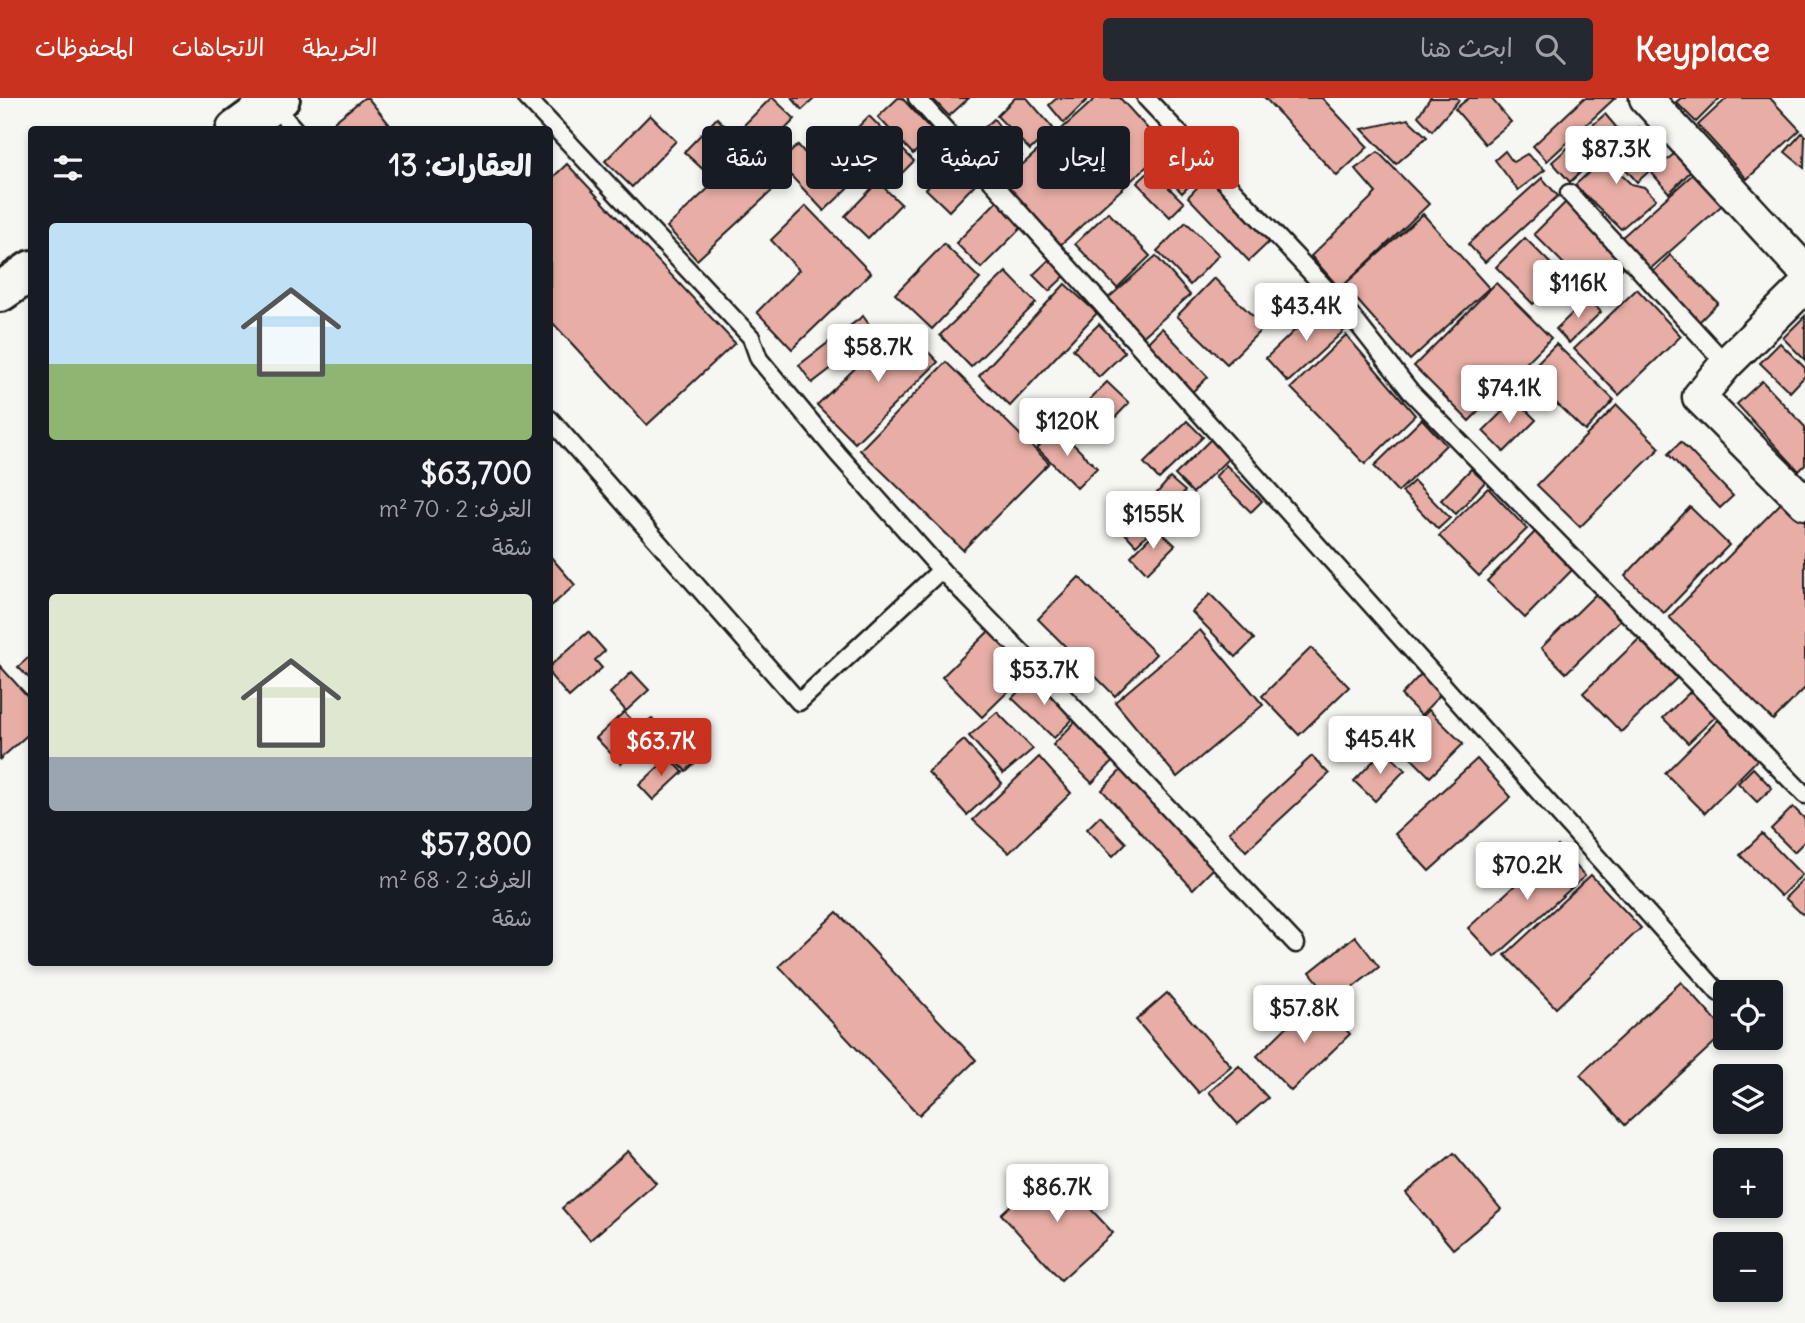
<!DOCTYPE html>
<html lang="ar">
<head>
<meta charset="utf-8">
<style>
  :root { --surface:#171b24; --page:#242831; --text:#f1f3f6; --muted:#9ea1a6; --accent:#c8321e }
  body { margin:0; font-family:Delius,"Playpen Sans Arabic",sans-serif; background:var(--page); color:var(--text); direction:rtl; height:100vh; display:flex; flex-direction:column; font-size:26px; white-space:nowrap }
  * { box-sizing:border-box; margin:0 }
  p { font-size:23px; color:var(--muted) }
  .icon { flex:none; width:38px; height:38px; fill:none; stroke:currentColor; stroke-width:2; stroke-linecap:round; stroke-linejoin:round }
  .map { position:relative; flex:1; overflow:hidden; direction:ltr }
  .drawer { position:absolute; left:28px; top:28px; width:525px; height:840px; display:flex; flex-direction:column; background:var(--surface); border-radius:7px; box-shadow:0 4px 10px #0003; direction:rtl }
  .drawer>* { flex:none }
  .banner { position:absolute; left:574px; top:28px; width:665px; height:63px; direction:rtl; display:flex; gap:14px }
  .controls { position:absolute; left:1713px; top:882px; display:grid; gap:14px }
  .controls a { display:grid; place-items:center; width:70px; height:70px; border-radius:7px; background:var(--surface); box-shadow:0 4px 10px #0003; font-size:35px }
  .price { position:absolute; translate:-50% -60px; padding:0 16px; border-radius:7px; background:#fff; color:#222; font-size:23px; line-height:46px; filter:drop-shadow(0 2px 4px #0008) }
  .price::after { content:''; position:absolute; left:50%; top:42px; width:21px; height:16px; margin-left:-10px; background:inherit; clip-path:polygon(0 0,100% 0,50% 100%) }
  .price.current { background:var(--accent); color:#fff }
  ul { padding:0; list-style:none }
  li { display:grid; align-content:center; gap:14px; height:371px; padding:0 21px }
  li span { display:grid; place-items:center; height:217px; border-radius:7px; color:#555 }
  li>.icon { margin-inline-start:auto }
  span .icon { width:126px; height:126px; fill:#fffc; stroke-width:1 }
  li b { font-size:30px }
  h2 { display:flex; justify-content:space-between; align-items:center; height:84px; padding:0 21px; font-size:30px }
  .tag { padding:0 24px; border-radius:7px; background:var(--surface); box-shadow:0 4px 10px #0003; font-size:24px; line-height:63px }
  .tag.current { background:var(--accent); color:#fff }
  header { display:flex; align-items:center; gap:42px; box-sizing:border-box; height:98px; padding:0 35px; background:var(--accent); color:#fff }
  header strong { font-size:33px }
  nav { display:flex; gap:38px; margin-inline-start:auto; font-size:24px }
  .search { width:490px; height:63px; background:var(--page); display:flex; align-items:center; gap:18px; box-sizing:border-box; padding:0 24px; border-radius:7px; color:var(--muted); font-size:26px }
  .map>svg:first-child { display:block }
  .building { fill:#e8aea5; stroke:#1c1c1c; stroke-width:2 }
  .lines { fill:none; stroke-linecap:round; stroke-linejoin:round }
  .service-casing { stroke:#1c1c1c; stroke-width:21 }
  .minor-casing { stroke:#1c1c1c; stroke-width:37 }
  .secondary-casing { stroke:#1c1c1c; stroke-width:44 }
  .service { stroke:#f6f6f2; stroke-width:16 }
  .minor { stroke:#f6f6f2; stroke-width:32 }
  .secondary { stroke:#f6f6f2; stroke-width:38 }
</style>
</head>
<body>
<header>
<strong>Keyplace</strong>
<div class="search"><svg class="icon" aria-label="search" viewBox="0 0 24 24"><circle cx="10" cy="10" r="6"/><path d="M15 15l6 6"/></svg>ابحث هنا</div>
<nav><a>الخريطة</a><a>الاتجاهات</a><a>المحفوظات</a></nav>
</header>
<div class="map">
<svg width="1805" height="1225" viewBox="0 0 1805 1225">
  <rect width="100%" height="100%" fill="#f6f6f2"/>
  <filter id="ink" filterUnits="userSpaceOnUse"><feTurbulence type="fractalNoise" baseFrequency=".0143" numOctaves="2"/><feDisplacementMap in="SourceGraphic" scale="14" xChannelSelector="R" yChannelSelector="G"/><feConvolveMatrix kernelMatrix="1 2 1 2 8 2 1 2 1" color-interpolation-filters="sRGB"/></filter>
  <g filter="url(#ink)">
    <g class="building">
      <polygon points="364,0 368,0 394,32 340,32 334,24"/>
      <polygon points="771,0 773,0 795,21 762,55 739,32"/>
      <polygon points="792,0 815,0 802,12"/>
      <polygon points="898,0 902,0 935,36 913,56 878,19"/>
      <polygon points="932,0 969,0 949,18"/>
      <polygon points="1015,0 1027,0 1053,30 1030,52 997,18"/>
      <polygon points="1057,0 1089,0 1064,25 1049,7"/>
      <polygon points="1096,0 1120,0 1166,51 1058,149 1001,86"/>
      <polygon points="1265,0 1322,0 1368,49 1337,78"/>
      <polygon points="1430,0 1457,0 1459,2 1432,33 1418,18"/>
      <polygon points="1469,0 1491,0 1511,24 1485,46 1455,11"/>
      <polygon points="1584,0 1615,0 1547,63 1533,48"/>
      <polygon points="1681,0 1720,0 1696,24 1676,4"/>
      <polygon points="1727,0 1770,0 1800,32 1747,81 1698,27"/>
      <polygon points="1605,16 1622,36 1570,84 1552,64"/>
      <polygon points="650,17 676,43 632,89 605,63"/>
      <polygon points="869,18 914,63 892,85 847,40"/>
      <polygon points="717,20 740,43 708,76 684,54"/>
      <polygon points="994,21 1022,58 1004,71 976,37"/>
      <polygon points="1408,21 1427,39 1396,66 1362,31"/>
      <polygon points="1639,29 1648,36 1611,67 1631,86 1644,89 1656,101 1621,131 1575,87"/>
      <polygon points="1802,35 1805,38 1804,70 1785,54"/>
      <polygon points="835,44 864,75 824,113 779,65 798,47 813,64"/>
      <polygon points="1180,49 1203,74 1182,95 1159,70"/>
      <polygon points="1505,53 1513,64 1527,56 1545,72 1518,92 1495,62"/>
      <polygon points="1378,54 1429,106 1340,191 1311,158 1376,95 1355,71"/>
      <polygon points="1642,54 1655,68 1637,84 1624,69"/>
      <polygon points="1676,54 1694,70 1669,95 1652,75"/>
      <polygon points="959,57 982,79 949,113 926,91"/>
      <polygon points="743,58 774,91 697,162 667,129"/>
      <polygon points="567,66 735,245 647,327 550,222 550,82"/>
      <polygon points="1701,69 1729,101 1649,172 1621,140"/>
      <polygon points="1151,72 1184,105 1170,119 1137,85"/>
      <polygon points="1208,78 1270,143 1249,163 1188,99"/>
      <polygon points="1542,80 1558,98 1485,164 1468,146"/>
      <polygon points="878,84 901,106 868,140 845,118"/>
      <polygon points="999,101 1024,127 981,170 956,145"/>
      <polygon points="1566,104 1625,167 1608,187 1578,197 1563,165 1534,136"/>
      <polygon points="806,108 871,175 792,251 757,214 799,172 771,142"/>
      <polygon points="1108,114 1150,158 1117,190 1075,146"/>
      <polygon points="1423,116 1489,190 1410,262 1344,187"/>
      <polygon points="1186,124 1219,157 1190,187 1157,153"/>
      <polygon points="1525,140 1562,177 1533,206 1496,169"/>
      <polygon points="944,146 980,181 932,231 895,196"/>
      <polygon points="1670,157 1718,205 1699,224 1651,176"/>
      <polygon points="1156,158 1190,197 1140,241 1106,202"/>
      <polygon points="1052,159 1067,176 1049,193 1033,177"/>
      <polygon points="1006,174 1036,205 971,269 940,237"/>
      <polygon points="1214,180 1264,229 1227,266 1177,218"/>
      <polygon points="1496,185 1551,240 1469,323 1414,268"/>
      <polygon points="1065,186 1097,215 1010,308 979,278"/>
      <polygon points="1637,191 1681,238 1619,297 1574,251"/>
      <polygon points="1588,200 1601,214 1569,245 1556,231"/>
      <polygon points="1323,205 1346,231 1288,284 1266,260"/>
      <polygon points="863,218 876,236 812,285 799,267"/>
      <polygon points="1805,218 1805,262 1783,240"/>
      <polygon points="901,226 938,264 855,345 817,307"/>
      <polygon points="1099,226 1125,254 1099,279 1073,251"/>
      <polygon points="1162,230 1208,279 1189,297 1143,249"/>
      <polygon points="1346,237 1415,317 1365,366 1291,290"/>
      <polygon points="1780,245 1805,270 1805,278 1790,294 1760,265"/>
      <polygon points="1556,246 1614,302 1585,333 1526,276"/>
      <polygon points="946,264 1049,365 963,452 860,352"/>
      <polygon points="1762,283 1805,329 1805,367 1799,373 1737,306"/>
      <polygon points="1107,284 1129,305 1107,328 1084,307"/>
      <polygon points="1515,301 1536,322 1504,354 1483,333"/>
      <polygon points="1617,307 1660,350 1580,429 1537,387"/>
      <polygon points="1422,321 1446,347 1398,394 1374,368"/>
      <polygon points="1187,323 1203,339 1159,381 1144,365"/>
      <polygon points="1057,330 1097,370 1077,390 1037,350"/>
      <polygon points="1212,340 1230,359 1193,395 1175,377"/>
      <polygon points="1681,344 1733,398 1720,410 1668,356"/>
      <polygon points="1226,367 1262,403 1251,414 1215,379"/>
      <polygon points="1471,371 1485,384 1456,416 1441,402"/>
      <polygon points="1170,380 1185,393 1172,408 1157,395"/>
      <polygon points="1414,383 1450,420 1438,431 1402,394"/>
      <polygon points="1488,390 1527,431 1479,478 1439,438"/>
      <polygon points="1786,400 1805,419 1805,590 1773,622 1669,519"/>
      <polygon points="1147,402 1164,421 1136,447 1118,428"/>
      <polygon points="1690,409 1729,447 1664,515 1625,478"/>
      <polygon points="1158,431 1175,447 1147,475 1131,458"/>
      <polygon points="1535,434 1573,471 1525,520 1487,483"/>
      <polygon points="550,458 575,487 550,509"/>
      <polygon points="1079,479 1156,556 1115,598 1038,521"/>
      <polygon points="1210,496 1254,541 1236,559 1192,514"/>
      <polygon points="1596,496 1620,522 1566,575 1541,550"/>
      <polygon points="1200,532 1263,607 1177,679 1115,604"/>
      <polygon points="989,533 1029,573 982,619 942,579"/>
      <polygon points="588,534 605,553 595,562 602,570 569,599 550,577 550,568"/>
      <polygon points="1639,541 1677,580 1621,634 1583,595"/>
      <polygon points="1311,550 1349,589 1299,637 1262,598"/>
      <polygon points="32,556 32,583 18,569"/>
      <polygon points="0,568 32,603 32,633 0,661"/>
      <polygon points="632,574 649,592 626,613 610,595"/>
      <polygon points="1421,576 1441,596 1421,617 1401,597"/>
      <polygon points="1033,579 1075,619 1054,640 1012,600"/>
      <polygon points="1691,593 1716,618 1688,645 1663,620"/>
      <polygon points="1429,612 1463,646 1430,679 1396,645"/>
      <polygon points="624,614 639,629 652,620 674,644 659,659 631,655 621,666 596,640"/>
      <polygon points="997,614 1033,651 1003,676 969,638"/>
      <polygon points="1718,622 1758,661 1705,715 1665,675"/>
      <polygon points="1076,623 1115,661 1092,685 1053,647"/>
      <polygon points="686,640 702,658 686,673 669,656"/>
      <polygon points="964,642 1002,685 967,717 928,674"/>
      <polygon points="1384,652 1405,672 1375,703 1354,683"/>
      <polygon points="1312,658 1329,676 1246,753 1229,734"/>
      <polygon points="669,659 683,674 653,702 639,687"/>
      <polygon points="1039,659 1071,695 1009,755 973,722"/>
      <polygon points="1477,661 1511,699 1429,773 1395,736"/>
      <polygon points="1123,670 1214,770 1193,791 1102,692"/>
      <polygon points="1753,670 1772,690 1757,704 1738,685"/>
      <polygon points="1793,709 1805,721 1805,743 1794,754 1771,731"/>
      <polygon points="1100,718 1126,745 1113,758 1087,731"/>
      <polygon points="1762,736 1802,777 1781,798 1740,757"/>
      <polygon points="1558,748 1585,778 1495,859 1468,830"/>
      <polygon points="1591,777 1641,830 1556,910 1505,857"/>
      <polygon points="1805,780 1805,814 1802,816 1785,800"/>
      <polygon points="837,814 976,962 919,1017 779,868"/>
      <polygon points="1355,838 1379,869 1334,904 1310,874"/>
      <polygon points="1681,884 1726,934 1625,1027 1580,977"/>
      <polygon points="1167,895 1231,968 1199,995 1136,922"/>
      <polygon points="1316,900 1350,936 1291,993 1257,958"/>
      <polygon points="1239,968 1268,1000 1238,1026 1209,994"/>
      <polygon points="628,1053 656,1085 590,1142 562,1110"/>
      <polygon points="1454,1055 1501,1111 1453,1151 1406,1095"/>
      <polygon points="1052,1069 1113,1135 1061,1182 1001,1116"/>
    </g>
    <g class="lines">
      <defs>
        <g id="service">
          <polyline points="527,0 751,239 759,261 837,355 941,472 799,604 550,321"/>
          <polyline points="917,0 1719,895"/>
          <polyline points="1146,0 1350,216 1411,294 1805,697"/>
          <polyline points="272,6 295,32"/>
          <polyline points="1569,95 1726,266"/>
          <polyline points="941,472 1037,570 1296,846"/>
        </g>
        <g id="minor">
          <polyline points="1646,0 1805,173"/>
          <polyline points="1805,188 1726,266 1699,299 1805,405"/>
        </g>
        <g id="secondary">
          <polyline points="236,32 280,0"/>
          <polyline points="0,194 32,172"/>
        </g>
      </defs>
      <use href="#service" class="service-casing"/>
      <use href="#minor" class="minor-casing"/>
      <use href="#secondary" class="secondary-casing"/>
      <use href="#service" class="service"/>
      <use href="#minor" class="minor"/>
      <use href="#secondary" class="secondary"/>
    </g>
  </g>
</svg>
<div class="controls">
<a><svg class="icon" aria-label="locate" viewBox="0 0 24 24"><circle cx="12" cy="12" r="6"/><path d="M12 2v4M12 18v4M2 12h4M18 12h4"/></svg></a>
<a><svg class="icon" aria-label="layers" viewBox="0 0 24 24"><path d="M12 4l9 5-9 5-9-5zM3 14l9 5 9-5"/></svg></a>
<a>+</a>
<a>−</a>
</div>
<b class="price" style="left:1616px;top:88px">$87.3K</b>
<b class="price" style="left:1578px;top:222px">$116K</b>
<b class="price" style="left:1306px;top:245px">$43.4K</b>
<b class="price" style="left:878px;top:286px">$58.7K</b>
<b class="price" style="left:1509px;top:327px">$74.1K</b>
<b class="price" style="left:1067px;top:360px">$120K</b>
<b class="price" style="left:1153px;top:453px">$155K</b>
<b class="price" style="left:1044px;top:609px">$53.7K</b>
<b class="price" style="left:1380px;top:678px">$45.4K</b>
<b class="price current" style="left:661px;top:680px">$63.7K</b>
<b class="price" style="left:1527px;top:804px">$70.2K</b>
<b class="price" style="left:1304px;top:947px">$57.8K</b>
<b class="price" style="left:1057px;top:1126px">$86.7K</b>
<div class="banner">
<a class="tag current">شراء</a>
<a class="tag">إيجار</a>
<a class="tag">تصفية</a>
<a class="tag">جديد</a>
<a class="tag">شقة</a>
</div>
<section class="drawer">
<h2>العقارات: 13<svg class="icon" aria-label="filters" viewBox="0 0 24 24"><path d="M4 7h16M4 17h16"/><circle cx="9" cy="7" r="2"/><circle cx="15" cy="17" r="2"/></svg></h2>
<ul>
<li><span style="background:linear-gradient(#bfe0f5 65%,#8fb573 0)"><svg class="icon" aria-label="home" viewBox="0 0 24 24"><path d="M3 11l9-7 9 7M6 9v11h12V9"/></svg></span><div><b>$63,700</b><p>الغرف: 2 · 70 m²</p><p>شقة</p></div></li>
<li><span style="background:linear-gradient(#dfe7d0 75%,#9aa5b1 0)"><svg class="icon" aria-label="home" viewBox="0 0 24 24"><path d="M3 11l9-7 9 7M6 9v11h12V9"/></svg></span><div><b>$57,800</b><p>الغرف: 2 · 68 m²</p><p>شقة</p></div></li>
</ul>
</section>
</div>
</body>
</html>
